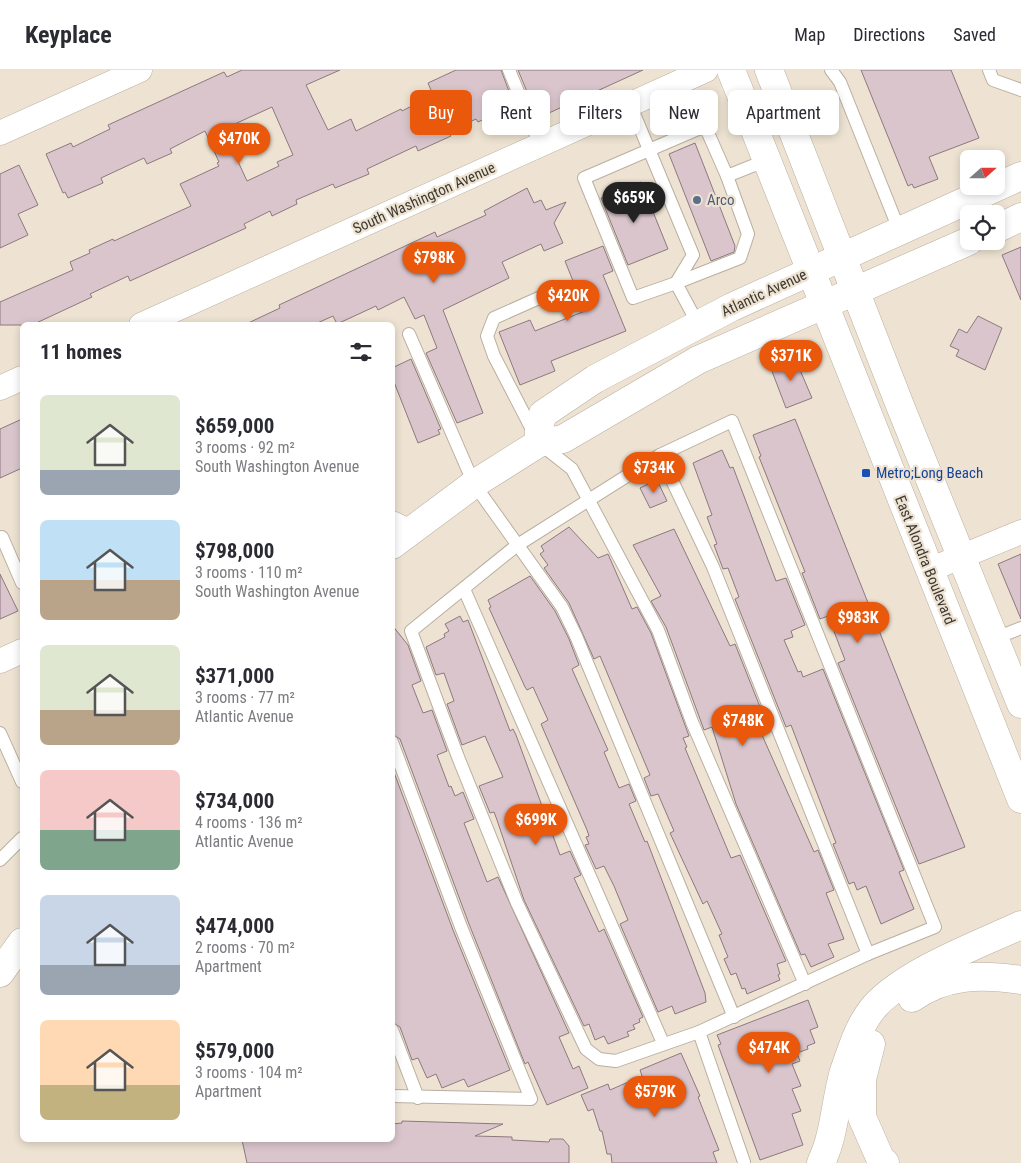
<!DOCTYPE html>
<html lang="en">
<head>
<meta charset="utf-8">
<style>
  :root { --surface:#fff; --page:#f2f2f3; --text:#2b2b33; --muted:#7c7c81; --line:#e1e1e2; --accent:#ea580c }
  body { margin:0; font-family:"Roboto Condensed",sans-serif; background:var(--page); color:var(--text); height:100vh; display:flex; flex-direction:column; font-size:19px; white-space:nowrap }
  * { box-sizing:border-box; margin:0 }
  p { font-size:16px; color:var(--muted) }
  .icon { flex:none; width:28px; height:28px; fill:none; stroke:currentColor; stroke-width:2; stroke-linecap:round; stroke-linejoin:round }
  .map { position:relative; flex:1; overflow:hidden }
  .sheet { position:absolute; left:20px; top:252px; width:375px; height:820px; display:flex; flex-direction:column; background:var(--surface); border-radius:8px; box-shadow:0 2px 8px #0003 }
  .sheet>* { flex:none }
  .guide { position:absolute; left:410px; top:20px; width:475px; height:45px; display:flex; gap:10px }
  .needle { width:32px; rotate:69deg }
  .controls { position:absolute; left:960px; top:80px; display:grid; gap:10px }
  .controls a { display:grid; place-items:center; width:45px; height:45px; border-radius:8px; background:var(--surface); box-shadow:0 2px 8px #0003; font-size:25px }
  .price { position:absolute; translate:-50% -42px; padding:0 11px; border-radius:18px; background:var(--accent); color:#fff; font-size:16px; line-height:32px; filter:drop-shadow(0 1px 2px #0008) }
  .price::after { content:''; position:absolute; left:50%; top:30px; width:15px; height:11px; margin-left:-8px; background:inherit; clip-path:polygon(0 0,100% 0,50% 100%) }
  .price.active { background:#222; color:#fff }
  ul { padding:0; list-style:none }
  li { display:flex; align-items:center; gap:15px; height:125px; padding:0 20px }
  li span { display:grid; place-items:center; flex:none; width:140px; height:100px; border-radius:8px; color:#555 }
  li>.icon { margin-inline-start:auto }
  span .icon { width:60px; height:60px; fill:#fffc; stroke-width:1 }
  li b { font-size:21px }
  h2 { display:flex; justify-content:space-between; align-items:center; height:60px; padding:0 20px; font-size:21px }
  .chip { padding:0 18px; border-radius:8px; background:var(--surface); box-shadow:0 2px 8px #0003; font-size:18px; line-height:45px }
  .chip.active { background:var(--accent); color:#fff }
  header { display:flex; align-items:center; gap:30px; box-sizing:border-box; height:70px; padding:0 25px; background:var(--surface); border-bottom:1px solid var(--line) }
  header strong { font-size:24px }
  nav { display:flex; gap:28px; margin-inline-start:auto; font-size:18px }
  .map>svg:first-child { display:block }
  .building { fill:#dac5cc; stroke:#8c797f; fill-rule:evenodd }
  .lines { fill:none; stroke-linecap:round; stroke-linejoin:round }
  .service-casing { stroke:#baaf9f; stroke-width:14 }
  .minor-casing { stroke:#baaf9f; stroke-width:25 }
  .secondary-casing { stroke:#baaf9f; stroke-width:29 }
  .primary-casing { stroke:#baaf9f; stroke-width:29 }
  .motorway-casing { stroke:#baaf9f; stroke-width:29 }
  .service { stroke:#fff; stroke-width:12 }
  .minor { stroke:#fff; stroke-width:24 }
  .secondary { stroke:#fff; stroke-width:28 }
  .primary { stroke:#fff; stroke-width:28 }
  .motorway { stroke:#fff; stroke-width:28 }
  .service-dot { fill:#5c6f8a; stroke:#eee3d2; stroke-width:2 }
  .transit-dot { fill:#1a4fb4; stroke:#eee3d2; stroke-width:2 }
  .labels { text-anchor:middle; stroke-width:4.5; stroke-linejoin:round; paint-order:stroke }
  .street-label { font-size:15px; fill:#3d3932; stroke:#eee3d2 }
  .service-label { font-size:15px; fill:#4e5e75; stroke:#eee3d2; text-anchor:start }
  .transit-label { font-size:15px; fill:#164399; stroke:#eee3d2; text-anchor:start }
</style>
</head>
<body>
<header>
<strong>Keyplace</strong>
<nav><a>Map</a><a>Directions</a><a>Saved</a></nav>
</header>
<div class="map">
<svg width="1021" height="1093" viewBox="0 0 1021 1093">
  <rect width="100%" height="100%" fill="#eee3d2"/>
  <g class="building">
    <path d="M242 0H340L306 15 328 60 351 49 356 61 401 39 402 41 433 25 428 13 456 0H501L510 24 497 30 502 41 478 52 476 49 449 62 451 66 418 81 416 76 367 99 369 104 335 118 333 114 296 130 297 134 272 146 270 141 244 154 246 158 130 211 128 206 90 224 92 227 32 255H0V232L73 200 70 192 90 183 89 180 113 169 114 171 191 136 180 114 219 96 217 93 219 92 205 61 170 79 172 83 147 94 144 88 101 108 103 113 68 128 65 122 63 123 46 84 71 73 73 77 110 59 108 55 224 2 227 7ZM272 37 293 85 277 92 279 96 247 111 230 74 233 73 226 58Z"/>
    <polygon points="518,0 643,0 538,48"/>
    <polygon points="861,0 951,0 979,68 929,87 938,109 914,118 912,114 908,116"/>
    <polygon points="695,73 735,176 734,182 711,191 669,84"/>
    <polygon points="19,95 38,135 18,144 28,165 0,178 0,104"/>
    <polygon points="641,112 668,179 628,195 601,128"/>
    <polygon points="527,118 534,133 541,130 546,140 566,132 554,153 563,173 544,181 541,174 502,192 509,208 443,240 483,343 457,353 426,283 437,278 424,245 415,249 404,227 378,240 376,236 337,254 333,246 313,255 244,255 280,238 279,235 403,177 435,162 437,167 486,145 484,141"/>
    <polygon points="603,176 613,201 603,205 626,261 551,291 555,301 520,315 499,262 530,250 535,261 585,241 565,191"/>
    <polygon points="1021,177 1021,230 1002,185"/>
    <polygon points="978,246 1002,258 985,300 956,286 959,280 950,276 959,259 967,263"/>
    <polygon points="794,286 812,328 786,338 770,296"/>
    <polygon points="411,289 441,359 438,360 440,364 418,373 392,307 392,298"/>
    <polygon points="22,349 22,398 0,408 0,359"/>
    <polygon points="795,349 965,777 919,794 838,593 845,590 828,546 820,549 802,503 805,502 759,387 761,386 753,365"/>
    <polygon points="722,380 730,398 733,397 776,511 786,508 805,555 791,561 793,567 784,570 798,602 801,601 803,607 823,599 904,800 899,802 914,839 881,854 866,816 857,820 854,812 849,814 833,774 836,773 791,655 786,657 735,529 739,527 728,498 723,499 714,475 717,474 707,447 712,445 693,393"/>
    <polygon points="657,410 667,431 650,438 640,418"/>
    <polygon points="569,457 598,488 608,484 632,539 637,537 651,563 689,666 683,668 687,677 685,678 731,788 740,785 786,891 777,894 780,904 778,905 780,910 747,924 745,918 742,919 736,903 731,905 724,889 728,887 719,865 722,864 707,831 703,834 670,763 674,761 658,724 651,726 644,708 650,705 600,586 594,589 569,533 544,498 548,495 540,484 544,481 541,476"/>
    <polygon points="674,459 730,576 735,574 770,662 762,665 814,782 818,780 834,820 826,823 844,869 828,874 834,887 811,897 805,884 801,885 736,734 712,657 704,660 700,649 666,557 651,531 661,526 633,475"/>
    <polygon points="1021,484 1021,549 998,494"/>
    <polygon points="0,504 18,541 0,549"/>
    <polygon points="530,506 555,541 569,569 579,595 572,599 608,680 604,682 619,718 629,714 636,731 629,734 645,772 647,771 705,923 706,932 675,944 672,936 658,942 620,854 628,850 614,816 604,796 596,799 585,775 589,774 586,767 589,766 587,760 541,654 548,650 533,617 527,620 525,617 489,538 491,537 488,530"/>
    <polygon points="460,546 463,552 468,550 510,661 513,659 516,665 560,785 570,781 581,805 574,808 599,862 604,859 643,947 639,949 640,952 633,955 635,959 627,962 629,966 608,974 604,966 595,970 589,954 584,956 524,830 497,750 494,742 490,743 479,716 503,707 485,666 462,675 447,634 454,631 444,603 436,605 426,577 445,567 444,564 449,561 445,554"/>
    <polygon points="392,555 408,575 421,611 412,615 423,643 432,640 447,681 437,685 449,717 451,716 455,726 463,722 474,749 464,753 487,812 498,807 569,963 559,967 573,999 579,996 588,1018 547,1035 528,992 525,994 469,854 400,669 392,664"/>
    <polygon points="392,697 453,860 510,1000 468,1017 464,1009 442,1018 436,1004 427,1008 418,988 412,990 400,957 392,952"/>
    <polygon points="808,930 818,957 810,960 815,973 807,976 808,979 797,983 800,991 792,994 801,1016 792,1019 801,1041 792,1044 803,1075 760,1090 718,975 721,974 717,965"/>
    <polygon points="681,983 700,1026 698,1027 719,1080 713,1082 717,1093 612,1093 611,1084 607,1084 602,1061 600,1061 593,1039 588,1041 581,1025 608,1014 610,1020 642,1006 640,1000"/>
    <polygon points="402,1051 503,1054 475,1066 512,1067 512,1070 549,1072 550,1069 563,1069 569,1076 569,1093 247,1093 242,1070 392,1070 392,1054 402,1053"/>
  </g>
  <g class="lines">
    <defs>
      <g id="service">
        <polyline points="509,0 540,75"/>
        <polyline points="831,0 840,12 900,162"/>
        <polyline points="989,0 993,10 1021,20"/>
        <polyline points="630,34 693,185 676,213 633,228 584,108 705,56 727,106"/>
        <polyline points="559,219 494,248 487,266 494,286 539,373 572,399 658,560 692,652 805,914"/>
        <polyline points="698,254 676,213 740,188 748,164 727,106 767,90"/>
        <polyline points="409,264 474,414 562,537 576,566 734,947"/>
        <polygon points="732,351 935,857 868,884 699,962 616,991 599,989 586,979 517,833 458,687 411,561 516,476 660,385"/>
        <polyline points="660,385 713,497 868,884"/>
        <polyline points="2,467 22,513"/>
        <polyline points="464,519 663,973"/>
        <polyline points="993,569 1021,558"/>
        <polyline points="0,663 22,712"/>
        <polyline points="392,672 461,857 531,1029 392,1026"/>
        <polyline points="0,790 22,768"/>
        <polyline points="392,960 418,1028"/>
        <polyline points="699,962 744,1092"/>
      </g>
      <g id="minor">
        <polyline points="0,63 140,0"/>
        <polyline points="141,255 706,0"/>
        <polyline points="0,318 22,308"/>
        <polyline points="392,453 409,461"/>
        <polyline points="929,500 1021,462"/>
        <polyline points="0,591 22,581"/>
      </g>
      <g id="secondary">
        <polyline points="731,0 1021,729"/>
        <polyline points="769,0 901,338 1021,634"/>
      </g>
      <g id="primary">
        <polyline points="996,159 1021,147"/>
        <polyline points="539,373 539,356 543,344 595,309 732,237 1021,106"/>
        <polyline points="392,475 474,414 539,373 563,369 698,290 969,171"/>
        <polyline points="0,903 22,872"/>
      </g>
      <g id="motorway">
        <path d="M912 928C945 904 983 904 1021 910"/>
        <polyline points="871,974 862,1009 862,1047 880,1088 885,1093"/>
        <path d="M821 1093C835 1064 835 1032 844 1001 852 979 859 954 875 936 907 901 978 875 1021 855"/>
      </g>
    </defs>
    <use href="#service" class="service-casing"/>
    <use href="#minor" class="minor-casing"/>
    <use href="#secondary" class="secondary-casing"/>
    <use href="#primary" class="primary-casing"/>
    <use href="#motorway" class="motorway-casing"/>
    <use href="#service" class="service"/>
    <use href="#minor" class="minor"/>
    <use href="#secondary" class="secondary"/>
    <use href="#primary" class="primary"/>
    <use href="#motorway" class="motorway"/>
  </g>
  <circle class="service-dot" cx="697" cy="130" r="5"/>
  <rect class="transit-dot" x="861" y="398" width="10" height="10" rx="2.5"/>
  <g class="labels">
    <g class="street-label">
      <text transform="translate(424 128) rotate(-24)" y="5">South Washington Avenue</text>
      <text transform="translate(764 223) rotate(-25)" y="5">Atlantic Avenue</text>
      <text transform="translate(925 490) rotate(68)" y="5">East Alondra Boulevard</text>
    </g>
    <g class="service-label">
      <text x="707" y="135">Arco</text>
    </g>
    <g class="transit-label">
      <text x="876" y="408">Metro;Long Beach</text>
    </g>
  </g>
</svg>
<div class="controls">
<a><svg class="needle" viewBox="-14 -14 28 28"><path d="M0-13l5 13h-10z" fill="#e53935"/><path d="M0 13l5-13h-10z" fill="#7c7c81"/></svg></a>
<a><svg class="icon" aria-label="locate" viewBox="0 0 24 24"><circle cx="12" cy="12" r="6"/><path d="M12 2v4M12 18v4M2 12h4M18 12h4"/></svg></a>
</div>
<b class="price" style="left:239px;top:95px">$470K</b>
<b class="price active" style="left:634px;top:154px">$659K</b>
<b class="price" style="left:434px;top:214px">$798K</b>
<b class="price" style="left:568px;top:252px">$420K</b>
<b class="price" style="left:791px;top:312px">$371K</b>
<b class="price" style="left:654px;top:424px">$734K</b>
<b class="price" style="left:858px;top:574px">$983K</b>
<b class="price" style="left:743px;top:677px">$748K</b>
<b class="price" style="left:536px;top:776px">$699K</b>
<b class="price" style="left:769px;top:1004px">$474K</b>
<b class="price" style="left:655px;top:1048px">$579K</b>
<div class="guide">
<a class="chip active">Buy</a>
<a class="chip">Rent</a>
<a class="chip">Filters</a>
<a class="chip">New</a>
<a class="chip">Apartment</a>
</div>
<section class="sheet">
<h2>11 homes<svg class="icon" aria-label="filters" viewBox="0 0 24 24"><path d="M4 7h16M4 17h16"/><circle cx="9" cy="7" r="2"/><circle cx="15" cy="17" r="2"/></svg></h2>
<ul>
<li><span style="background:linear-gradient(#dfe7d0 75%,#9aa5b1 0)"><svg class="icon" aria-label="home" viewBox="0 0 24 24"><path d="M3 11l9-7 9 7M6 9v11h12V9"/></svg></span><div><b>$659,000</b><p>3 rooms · 92 m²</p><p>South Washington Avenue</p></div></li>
<li><span style="background:linear-gradient(#bfe0f5 60%,#b9a48a 0)"><svg class="icon" aria-label="home" viewBox="0 0 24 24"><path d="M3 11l9-7 9 7M6 9v11h12V9"/></svg></span><div><b>$798,000</b><p>3 rooms · 110 m²</p><p>South Washington Avenue</p></div></li>
<li><span style="background:linear-gradient(#dfe7d0 65%,#b9a48a 0)"><svg class="icon" aria-label="home" viewBox="0 0 24 24"><path d="M3 11l9-7 9 7M6 9v11h12V9"/></svg></span><div><b>$371,000</b><p>3 rooms · 77 m²</p><p>Atlantic Avenue</p></div></li>
<li><span style="background:linear-gradient(#f6c9c9 60%,#7fa58c 0)"><svg class="icon" aria-label="home" viewBox="0 0 24 24"><path d="M3 11l9-7 9 7M6 9v11h12V9"/></svg></span><div><b>$734,000</b><p>4 rooms · 136 m²</p><p>Atlantic Avenue</p></div></li>
<li><span style="background:linear-gradient(#c9d6e8 70%,#9aa5b1 0)"><svg class="icon" aria-label="home" viewBox="0 0 24 24"><path d="M3 11l9-7 9 7M6 9v11h12V9"/></svg></span><div><b>$474,000</b><p>2 rooms · 70 m²</p><p>Apartment</p></div></li>
<li><span style="background:linear-gradient(#ffd9b3 65%,#c2b280 0)"><svg class="icon" aria-label="home" viewBox="0 0 24 24"><path d="M3 11l9-7 9 7M6 9v11h12V9"/></svg></span><div><b>$579,000</b><p>3 rooms · 104 m²</p><p>Apartment</p></div></li>
</ul>
</section>
</div>
</body>
</html>
